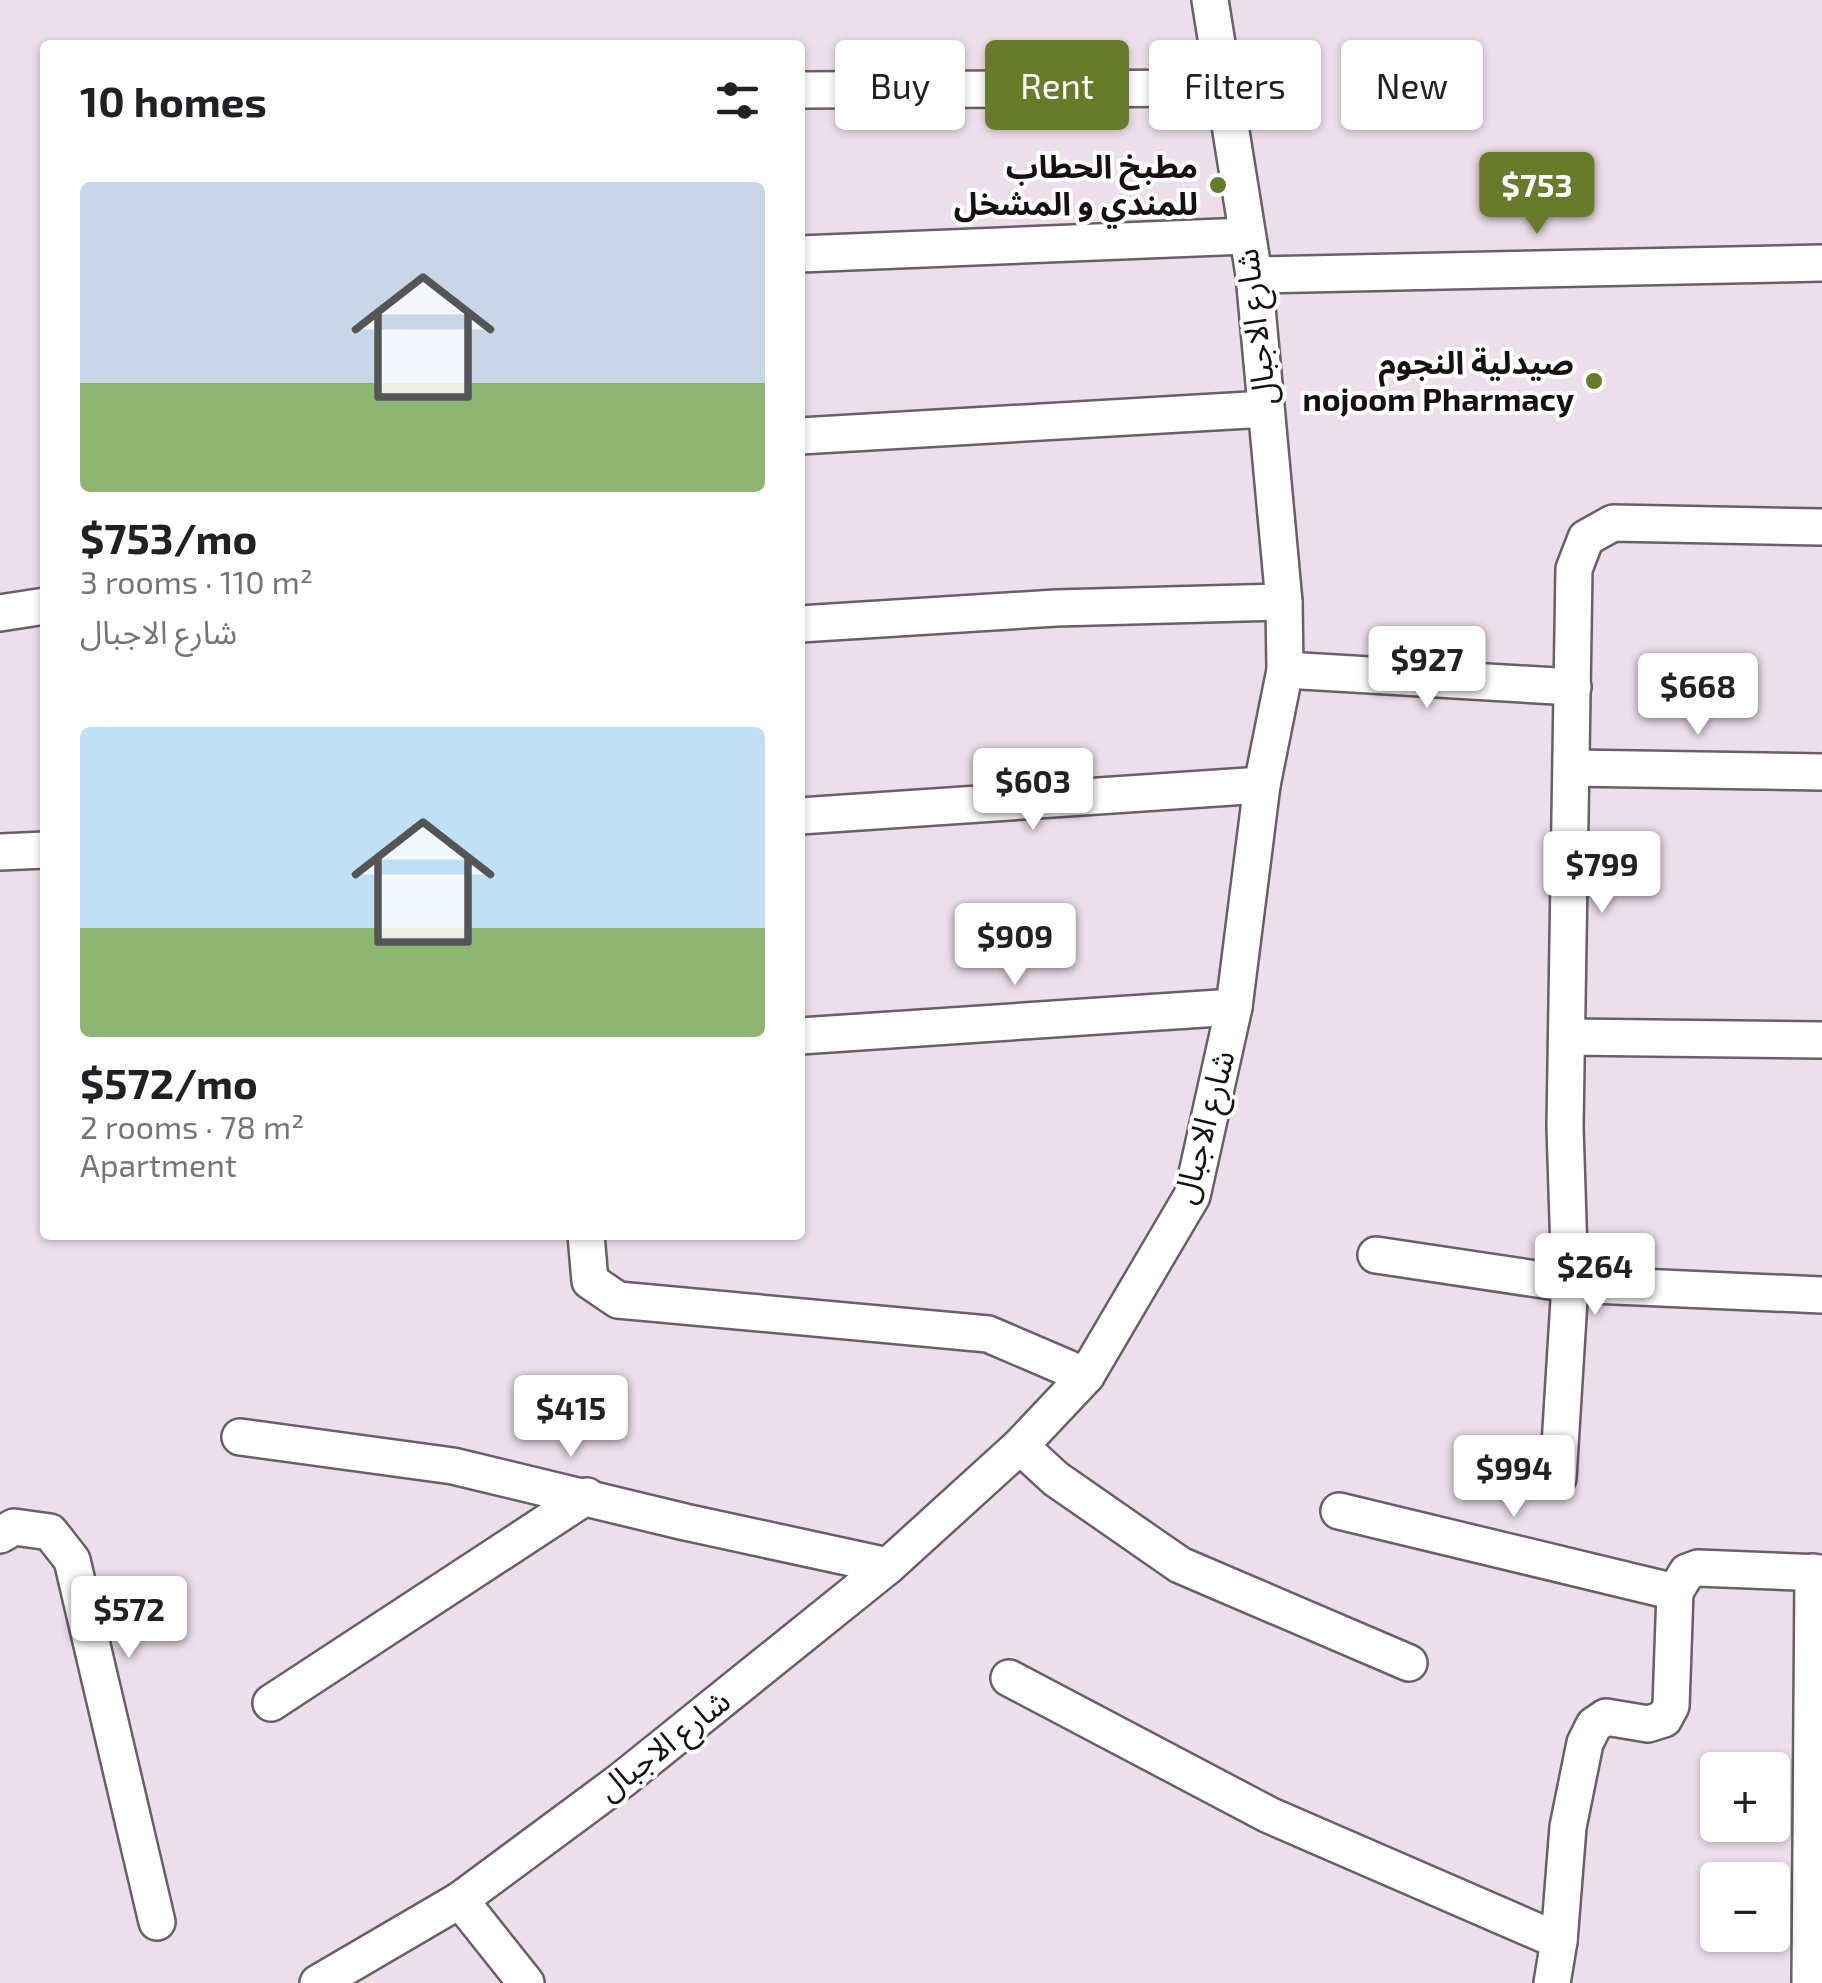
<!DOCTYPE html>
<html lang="en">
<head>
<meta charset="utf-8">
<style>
  :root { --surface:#fff; --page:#f2f2f2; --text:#202124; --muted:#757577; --accent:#687b2a }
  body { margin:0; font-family:"Exo 2","Noto Sans Arabic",sans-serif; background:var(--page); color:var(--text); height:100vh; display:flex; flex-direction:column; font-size:38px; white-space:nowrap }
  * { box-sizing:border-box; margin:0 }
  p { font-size:32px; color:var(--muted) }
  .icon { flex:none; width:55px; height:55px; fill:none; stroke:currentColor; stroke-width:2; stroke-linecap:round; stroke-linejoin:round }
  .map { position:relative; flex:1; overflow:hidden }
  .drawer { position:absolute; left:40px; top:40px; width:765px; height:1200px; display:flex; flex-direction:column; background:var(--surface); border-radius:10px; box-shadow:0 2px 8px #0004 }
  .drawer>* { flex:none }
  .guide { position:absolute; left:835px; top:40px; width:835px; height:90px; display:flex; gap:20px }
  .controls { position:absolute; left:1700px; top:1752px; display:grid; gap:20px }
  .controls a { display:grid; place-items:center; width:90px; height:90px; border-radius:10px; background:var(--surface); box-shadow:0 2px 8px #0004; font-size:50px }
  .price { position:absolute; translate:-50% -85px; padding:0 22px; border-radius:10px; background:#fff; color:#222; font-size:32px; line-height:65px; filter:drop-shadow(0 2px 5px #0008) }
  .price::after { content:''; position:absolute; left:50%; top:60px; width:30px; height:22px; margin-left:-15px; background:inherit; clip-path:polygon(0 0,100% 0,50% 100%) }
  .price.on { background:var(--accent); color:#fff }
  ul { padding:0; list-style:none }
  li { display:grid; align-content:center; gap:20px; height:530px; padding:0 40px }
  li span { display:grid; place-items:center; height:310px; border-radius:10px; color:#555 }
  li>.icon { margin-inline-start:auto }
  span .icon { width:180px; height:180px; fill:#fffc; stroke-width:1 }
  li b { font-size:42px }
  h2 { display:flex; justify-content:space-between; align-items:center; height:120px; padding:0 40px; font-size:42px }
  .tag { padding:0 35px; border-radius:10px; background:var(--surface); box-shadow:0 2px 8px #0004; font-size:35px; line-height:90px }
  .tag.on { background:var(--accent); color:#fff }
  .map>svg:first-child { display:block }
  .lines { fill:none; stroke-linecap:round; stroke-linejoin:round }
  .minor-casing { stroke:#6a5e68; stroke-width:40 }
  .minor { stroke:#fff; stroke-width:35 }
  .poi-dot { fill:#687b2a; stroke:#fff; stroke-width:4 }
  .labels { text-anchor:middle; stroke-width:8; stroke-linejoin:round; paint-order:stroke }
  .poi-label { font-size:32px; font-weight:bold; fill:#151014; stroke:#fff; text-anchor:end }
  .street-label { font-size:32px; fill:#151014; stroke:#fff }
</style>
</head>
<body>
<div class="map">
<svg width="1822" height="1983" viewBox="0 0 1822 1983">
  <rect width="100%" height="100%" fill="#ecdeea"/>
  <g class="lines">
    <defs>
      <g id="minor">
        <polyline points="800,90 1224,88"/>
        <polyline points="800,254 1246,236"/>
        <polyline points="1254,275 1822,263"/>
        <polyline points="800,436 1266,409"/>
        <polyline points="0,613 45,606"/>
        <polyline points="800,624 1056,608 1284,602"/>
        <polyline points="1285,670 1573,687"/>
        <polyline points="1572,768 1822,772"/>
        <polyline points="800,816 1262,785"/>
        <polyline points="0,852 45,850"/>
        <polyline points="800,1036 1234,1007"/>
        <polyline points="1567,1037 1822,1040"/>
        <polyline points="586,1235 590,1281 618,1300 988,1334 1086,1376"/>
        <polyline points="1376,1255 1570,1284 1822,1295"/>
        <polyline points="240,1437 453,1466 685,1522 888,1566"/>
        <polyline points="1020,1446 1056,1479 1180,1565 1409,1663"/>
        <polyline points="1558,1478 1570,1284 1565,1127 1574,569 1586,538 1613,523 1822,527"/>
        <polyline points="1339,1511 1675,1592"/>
        <polyline points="0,1535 14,1527 50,1532 72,1560 157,1922"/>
        <polyline points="1009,1678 1269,1815 1559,1941"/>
        <polyline points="271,1703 587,1496"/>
        <polyline points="460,1900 526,1983"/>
        <polyline points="318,1983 460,1900 622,1780 888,1566 1020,1446 1086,1376 1192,1196 1234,1007 1262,785 1285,670 1284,602 1254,275 1210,0"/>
        <polyline points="1552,1983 1559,1941 1568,1827 1585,1743 1594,1725 1606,1717 1648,1724 1664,1719 1671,1706 1675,1592 1687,1572 1698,1568 1822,1573"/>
        <polyline points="1810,1983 1813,1572"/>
      </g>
    </defs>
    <use href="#minor" class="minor-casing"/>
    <use href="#minor" class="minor"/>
  </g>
  <g class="poi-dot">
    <circle cx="1218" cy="185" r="10"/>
    <circle cx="1594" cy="381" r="10"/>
  </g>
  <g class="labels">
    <g class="poi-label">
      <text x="1198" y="178">مطبخ الحطاب<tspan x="1198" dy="37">للمندي و المشخل</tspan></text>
      <text x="1574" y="374">صيدلية النجوم<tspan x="1574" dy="37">nojoom Pharmacy</tspan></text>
    </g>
    <g class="street-label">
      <text transform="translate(1256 327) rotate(-97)" y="11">شارع الاجبال</text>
      <text transform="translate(1204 1127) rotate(-75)" y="11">شارع الاجبال</text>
      <text transform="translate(664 1745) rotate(-38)" y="11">شارع الاجبال</text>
    </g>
  </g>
</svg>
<div class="controls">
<a>+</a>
<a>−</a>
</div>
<b class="price on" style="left:1537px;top:237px">$753</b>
<b class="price" style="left:1427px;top:711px">$927</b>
<b class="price" style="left:1698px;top:738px">$668</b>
<b class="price" style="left:1033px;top:833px">$603</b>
<b class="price" style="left:1602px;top:916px">$799</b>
<b class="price" style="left:1015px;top:988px">$909</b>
<b class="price" style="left:1595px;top:1318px">$264</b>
<b class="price" style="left:571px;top:1460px">$415</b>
<b class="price" style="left:1514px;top:1520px">$994</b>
<b class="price" style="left:129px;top:1661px">$572</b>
<div class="guide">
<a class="tag">Buy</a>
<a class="tag on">Rent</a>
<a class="tag">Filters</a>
<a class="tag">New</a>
</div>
<section class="drawer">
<h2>10 homes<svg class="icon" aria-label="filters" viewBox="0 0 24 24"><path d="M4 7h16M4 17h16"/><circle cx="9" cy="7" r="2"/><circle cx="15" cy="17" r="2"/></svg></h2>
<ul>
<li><span style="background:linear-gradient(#c9d6e8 65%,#8fb573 0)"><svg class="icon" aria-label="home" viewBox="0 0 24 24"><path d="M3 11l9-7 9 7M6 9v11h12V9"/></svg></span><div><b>$753/mo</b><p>3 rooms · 110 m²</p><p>شارع الاجبال</p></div></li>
<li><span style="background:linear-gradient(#bfe0f5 65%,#8fb573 0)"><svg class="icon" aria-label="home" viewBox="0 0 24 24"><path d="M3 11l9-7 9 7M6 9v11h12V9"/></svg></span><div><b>$572/mo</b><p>2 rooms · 78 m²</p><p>Apartment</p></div></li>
</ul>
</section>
</div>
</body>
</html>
